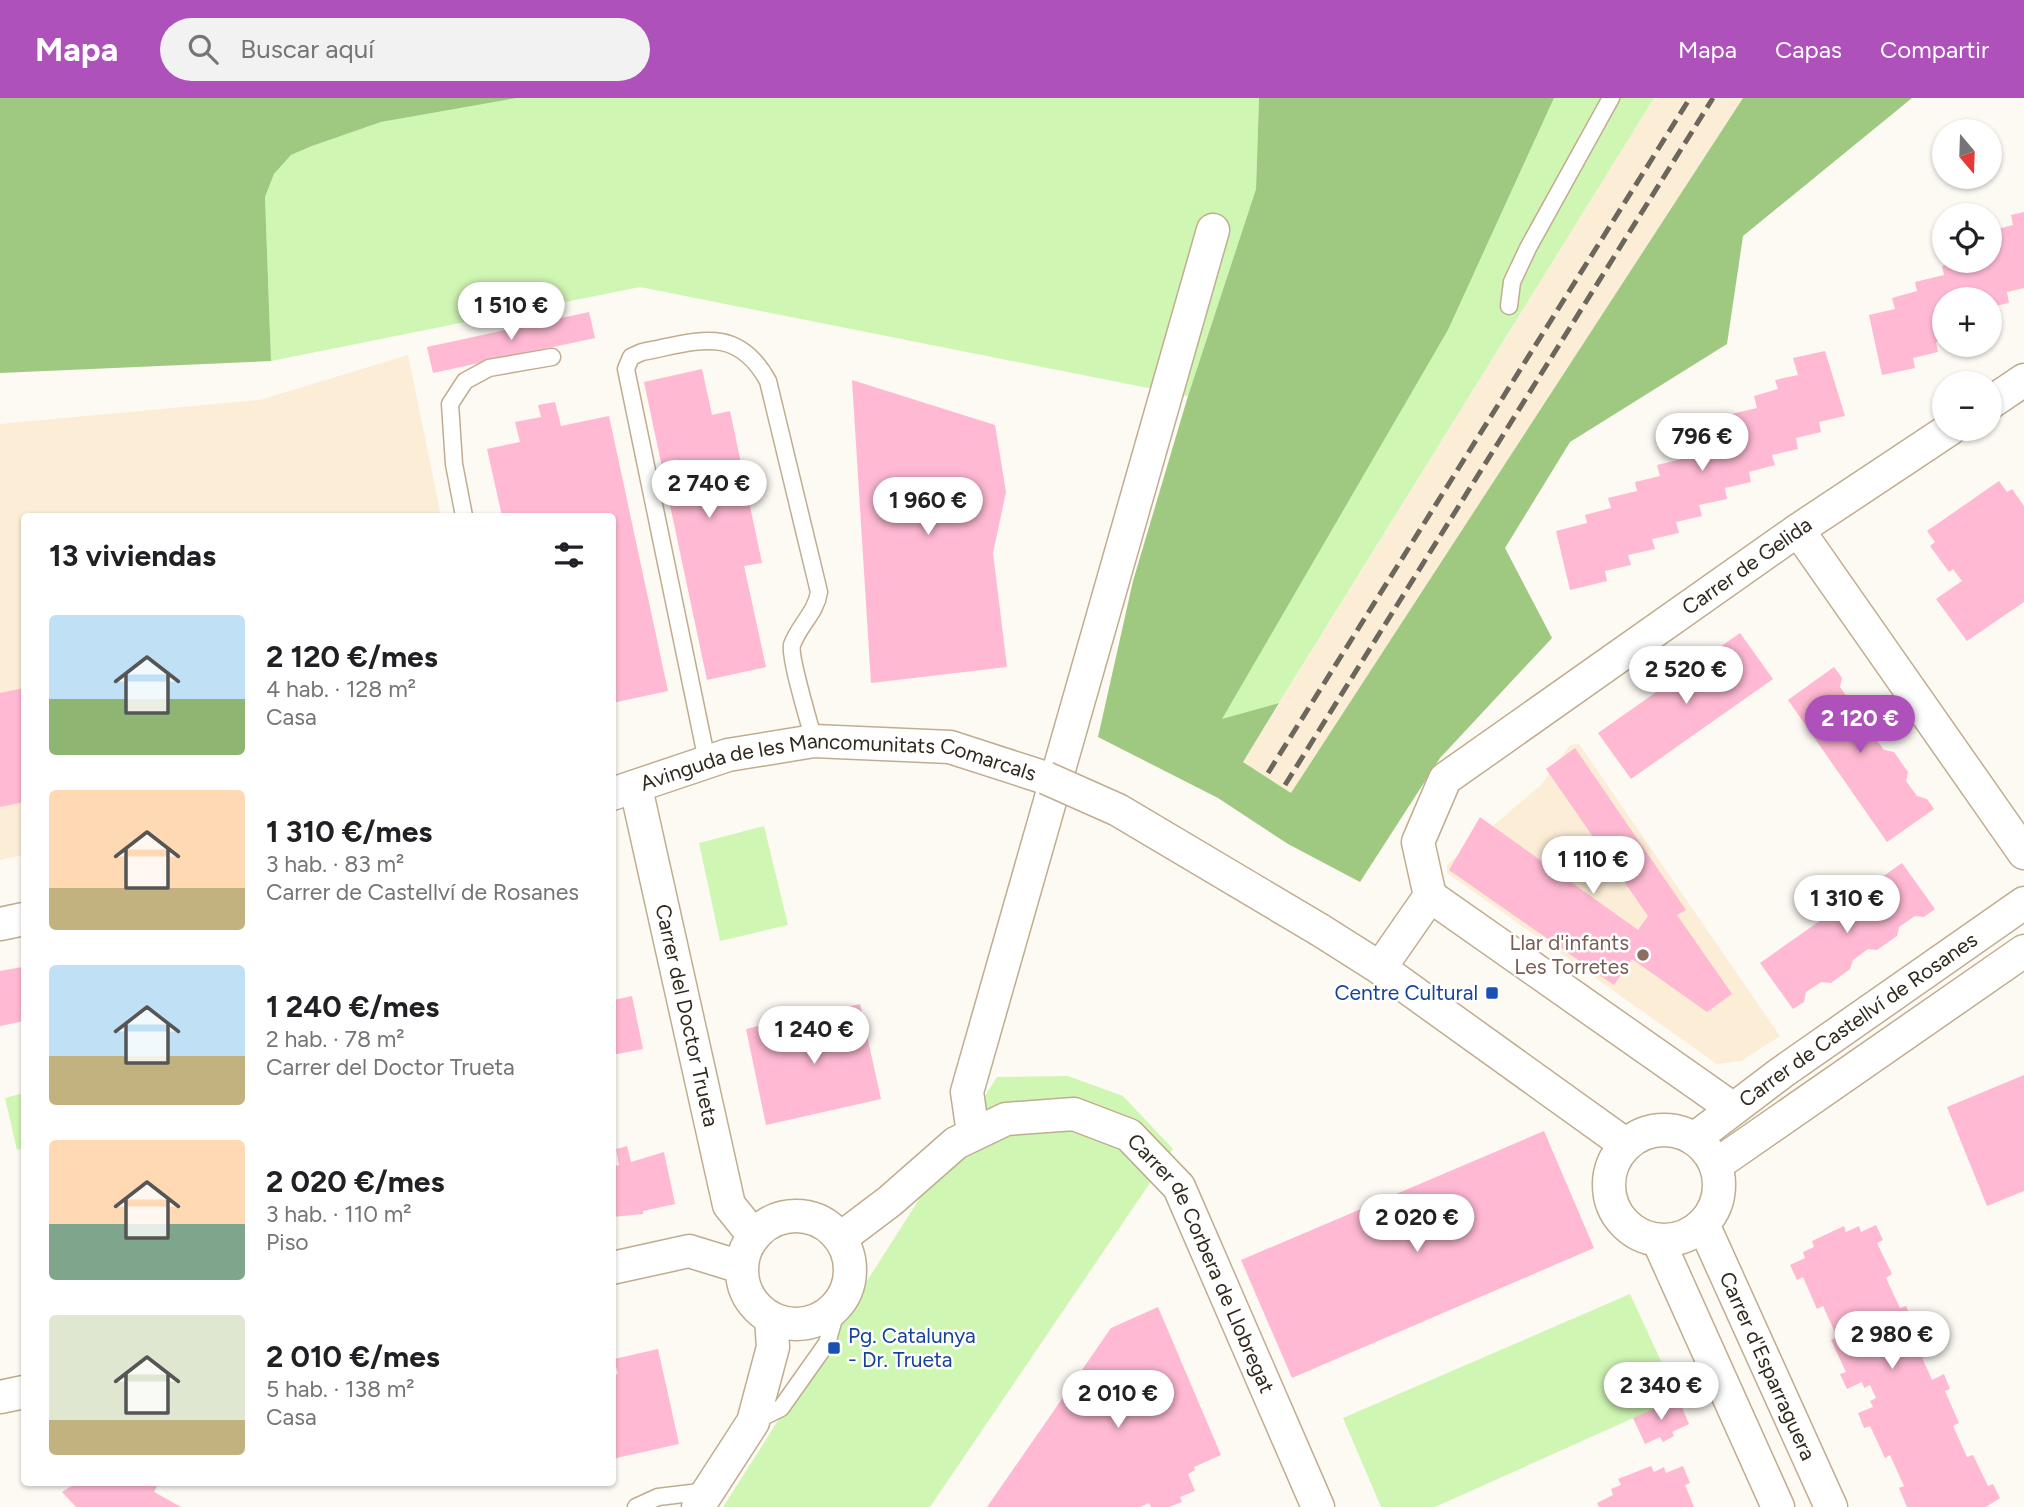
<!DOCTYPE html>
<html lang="es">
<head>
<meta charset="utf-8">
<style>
  :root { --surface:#fff; --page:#f2f2f2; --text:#202124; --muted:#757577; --accent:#af51bb }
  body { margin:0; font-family:Figtree,sans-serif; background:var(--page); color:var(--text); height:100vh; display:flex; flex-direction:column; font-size:26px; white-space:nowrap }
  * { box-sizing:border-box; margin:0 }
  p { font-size:23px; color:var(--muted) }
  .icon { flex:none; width:38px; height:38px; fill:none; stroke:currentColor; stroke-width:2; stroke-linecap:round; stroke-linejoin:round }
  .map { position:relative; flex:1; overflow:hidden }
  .panel { position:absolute; left:21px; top:415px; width:595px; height:973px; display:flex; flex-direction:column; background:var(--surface); border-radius:7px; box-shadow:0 2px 5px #0004 }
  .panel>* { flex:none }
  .needle { width:46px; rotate:161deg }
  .fabs { position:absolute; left:1932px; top:21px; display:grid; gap:14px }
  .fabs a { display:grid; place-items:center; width:70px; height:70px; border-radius:50%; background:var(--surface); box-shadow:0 2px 5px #0004; font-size:35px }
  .price { position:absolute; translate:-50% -60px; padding:0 16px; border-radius:24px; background:#fff; color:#222; font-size:23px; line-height:46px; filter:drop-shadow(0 2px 4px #0008) }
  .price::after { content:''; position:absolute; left:50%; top:42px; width:21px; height:16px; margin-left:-10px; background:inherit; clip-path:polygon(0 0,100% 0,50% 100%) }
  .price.on { background:var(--accent); color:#fff }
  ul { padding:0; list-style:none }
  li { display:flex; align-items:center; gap:21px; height:175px; padding:0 28px }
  li span { display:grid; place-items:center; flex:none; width:196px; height:140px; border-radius:7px; color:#555 }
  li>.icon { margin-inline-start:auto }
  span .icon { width:84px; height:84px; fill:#fffc; stroke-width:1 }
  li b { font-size:30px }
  h2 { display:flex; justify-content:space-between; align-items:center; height:84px; padding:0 28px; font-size:30px }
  header { display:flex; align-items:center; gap:42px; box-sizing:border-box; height:98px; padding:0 35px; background:var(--accent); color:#fff }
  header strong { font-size:33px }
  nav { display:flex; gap:38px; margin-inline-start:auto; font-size:24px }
  .search { width:490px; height:63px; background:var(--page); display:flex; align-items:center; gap:18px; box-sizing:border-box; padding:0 24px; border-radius:38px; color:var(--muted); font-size:26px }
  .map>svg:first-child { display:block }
  .built { fill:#fbedd6 }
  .green { fill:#d0f6b4 }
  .forest { fill:#9fc980 }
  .building { fill:#ffb9d3 }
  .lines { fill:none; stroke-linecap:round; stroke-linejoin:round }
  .service-casing { stroke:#c0ad8f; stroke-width:19 }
  .minor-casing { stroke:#c0ad8f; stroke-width:35 }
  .service { stroke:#fff; stroke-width:16 }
  .minor { stroke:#fff; stroke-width:32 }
  .rail { stroke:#6d665c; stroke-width:5; stroke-dasharray:14 7; stroke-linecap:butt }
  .minor-bridge-casing { stroke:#c0ad8f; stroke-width:35; stroke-linecap:butt }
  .minor-bridge { stroke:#fff; stroke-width:32 }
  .education-dot { fill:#8d6e63; stroke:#fff; stroke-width:2.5 }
  .transit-dot { fill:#1a4fb4; stroke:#fff; stroke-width:2.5 }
  .labels { text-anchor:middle; stroke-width:5; stroke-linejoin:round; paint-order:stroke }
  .street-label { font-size:21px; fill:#31291e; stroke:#fff }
  .education-label { font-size:21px; fill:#785e54; stroke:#fff; text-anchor:end }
  .transit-label { font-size:21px; fill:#164399; stroke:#fff; text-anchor:end }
</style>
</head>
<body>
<header>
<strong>Mapa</strong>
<div class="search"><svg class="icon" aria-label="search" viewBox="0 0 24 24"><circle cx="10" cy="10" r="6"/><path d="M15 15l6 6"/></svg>Buscar aquí</div>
<nav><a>Mapa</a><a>Capas</a><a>Compartir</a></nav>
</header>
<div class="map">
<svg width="2024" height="1409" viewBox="0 0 2024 1409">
  <rect width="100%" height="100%" fill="#fdf9f3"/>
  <g class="built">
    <polygon points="1654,0 1743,0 1291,695 1243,664"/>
    <polygon points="408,257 441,418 24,418 24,757 0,762 0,326 260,302"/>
    <polygon points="1579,646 1780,938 1741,963 1717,966 1447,775 1447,767 1541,687 1570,647"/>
  </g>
  <g class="green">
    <polygon points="517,0 1259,0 1256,91 1188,298 640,189 271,263 265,99 274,76 291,57 312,48 381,24"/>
    <polygon points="1554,0 1654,0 1279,605 1221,622 1448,232"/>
    <polygon points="764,728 788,827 720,843 699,745"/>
    <polygon points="1068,978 1123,998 1173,1051 930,1409 723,1409 997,979"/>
    <polygon points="24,995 24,1050 17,1052 5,1000"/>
    <polygon points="1630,1196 1678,1300 1435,1409 1381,1409 1343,1320"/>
  </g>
  <g class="forest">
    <polygon points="0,0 517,0 381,24 312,48 291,57 274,76 265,99 271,263 0,275"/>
    <polygon points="1259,0 1554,0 1448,232 1222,621 1279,605 1243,664 1291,695 1743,0 1912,0 1743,138 1727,246 1570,344 1505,450 1552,540 1440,660 1360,784 1288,746 1218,700 1098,639 1133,483 1188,298 1256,91"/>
  </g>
  <g class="building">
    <polygon points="2024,114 2024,190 2007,194 2009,205 1990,209 1990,201 1944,201 1944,242 1936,244 1938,254 1913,260 1915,270 1882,277 1869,217 1895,211 1892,200 1917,193 1915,184 1944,177 1942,168 1962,163 1990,163 1990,133 2013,127 2011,117"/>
    <polygon points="589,214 595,240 433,275 427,249"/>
    <polygon points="1825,253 1845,318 1819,324 1821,334 1796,340 1798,351 1772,357 1775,367 1749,374 1751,384 1725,390 1727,401 1699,407 1702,418 1676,424 1679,435 1652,441 1655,451 1628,457 1631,467 1605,473 1607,483 1570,492 1556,433 1587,425 1585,417 1611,410 1608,400 1637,393 1635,384 1660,378 1657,367 1682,361 1679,351 1707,345 1704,334 1729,327 1727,317 1757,310 1754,298 1778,291 1775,282 1798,277 1793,260"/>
    <polygon points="702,271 712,317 730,313 762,465 744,468 766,569 707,582 644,284"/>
    <polygon points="852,282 995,327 1006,394 993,455 1007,569 871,585"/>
    <polygon points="555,304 561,328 609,318 668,593 612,605 612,418 502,418 487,351 520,344 515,324 541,319 538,307"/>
    <polygon points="1999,383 2007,394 2012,391 2024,408 2024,504 1967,543 1936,501 1962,483 1953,471 1949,474 1930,448 1935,444 1927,433"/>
    <polygon points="1740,535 1773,581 1631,681 1598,635"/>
    <polygon points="1834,569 1842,580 1840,589 1851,605 1861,607 1875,627 1873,637 1884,652 1894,654 1908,674 1906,683 1917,698 1927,701 1934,711 1887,744 1788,602"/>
    <polygon points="24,590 24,704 0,709 0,595"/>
    <polygon points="1575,650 1686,812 1677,817 1732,896 1707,914 1632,861 1614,887 1449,772 1480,719 1638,832 1648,818 1546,671"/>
    <polygon points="1902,765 1935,811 1924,819 1915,818 1899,829 1897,838 1877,852 1868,851 1853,862 1850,871 1831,885 1821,884 1806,894 1804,904 1793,911 1760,865"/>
    <polygon points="22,869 24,872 24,923 0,928 0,873"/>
    <polygon points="632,898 643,951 612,957 612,906 614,902"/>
    <polygon points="860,906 881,1001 766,1027 746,931 789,921 793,938 820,931 817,915"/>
    <polygon points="2024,977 2024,1093 1987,1108 1947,1009"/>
    <polygon points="1544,1033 1594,1150 1292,1280 1241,1162"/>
    <polygon points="627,1048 631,1064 664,1054 675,1106 643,1113 643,1116 612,1119 612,1069 619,1067 616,1051"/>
    <polygon points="1876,1127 1883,1142 1877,1145 1892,1176 1886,1180 1900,1210 1906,1208 1920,1240 1926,1237 1933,1251 1921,1257 1932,1282 1944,1276 1950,1291 1945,1293 1959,1325 1953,1328 1967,1359 1973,1357 1988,1388 1993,1386 2000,1400 1986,1409 1907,1409 1899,1390 1904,1388 1890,1357 1885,1360 1870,1328 1864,1330 1858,1315 1873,1309 1870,1303 1876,1300 1870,1287 1864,1290 1862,1284 1847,1291 1840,1276 1846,1274 1831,1242 1837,1239 1823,1208 1817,1211 1803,1179 1797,1182 1790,1167 1805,1160 1803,1154 1814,1149 1812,1143 1844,1128 1846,1134 1859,1128 1861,1134"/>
    <polygon points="1158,1209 1221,1357 1194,1369 1195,1372 1188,1376 1195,1393 1180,1399 1182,1404 1169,1409 1151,1409 1149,1405 1140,1409 987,1409 1111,1230"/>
    <polygon points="658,1251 679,1346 612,1361 612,1277 618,1276 614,1261"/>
    <polygon points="1678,1300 1689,1326 1672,1334 1674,1338 1663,1344 1660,1339 1645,1346 1633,1320"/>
    <polygon points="1651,1368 1654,1374 1664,1369 1666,1375 1683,1368 1690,1385 1685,1387 1694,1409 1599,1409 1597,1405 1613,1397 1611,1391 1621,1387 1618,1381"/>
    <polygon points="78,1384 159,1384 154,1394 181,1409 76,1409 62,1394"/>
  </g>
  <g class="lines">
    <defs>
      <g id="service">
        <polyline points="1509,208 1512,184 1528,150 1611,0"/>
        <polyline points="464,418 454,366 450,306 465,283 489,270 552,259"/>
        <path d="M707 663 626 271 631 259 642 254C696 244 736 225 768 283L819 494C816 515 799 527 792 547 789 559 810 627 814 643"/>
        <polyline points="753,1324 781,1310 827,1245 838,1207"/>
        <polyline points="636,1409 658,1399 708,1393"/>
      </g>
      <g id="minor">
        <polyline points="1990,305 2024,282"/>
        <polyline points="1798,432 2024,755"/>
        <path id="s1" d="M636 690 729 1107 754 1138"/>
        <path id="s2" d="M612 696 728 657 814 643 950 649 1046 680"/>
        <polyline points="1430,798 1732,1010"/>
        <polyline points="0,826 24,821"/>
        <polyline points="1320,832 1380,870 1625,1046"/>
        <path id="s3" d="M1380 870 1430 798 1418 744 1445 681 1798 432 1950 331"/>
        <circle cx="1664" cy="1087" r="55"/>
        <polyline points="973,1035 967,994 1213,132"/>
        <path id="s4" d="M1694 1041 1781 975 2024 805"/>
        <polyline points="1716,1067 2024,853"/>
        <circle cx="796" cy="1172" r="54"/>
        <path id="s5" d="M1703 1126 1831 1409"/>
        <path id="s6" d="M841 1140 890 1103 956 1045 1006 1021 1074 1016 1129 1037 1179 1089 1318 1409"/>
        <polyline points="1658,1142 1778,1409"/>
        <polyline points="612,1170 689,1153 741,1169"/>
        <polyline points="0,1299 24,1294"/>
        <polyline points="698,1409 753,1324 773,1249 771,1221"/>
      </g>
    </defs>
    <use href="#service" class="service-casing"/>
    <use href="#minor" class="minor-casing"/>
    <use href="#service" class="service"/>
    <use href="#minor" class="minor"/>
    <g class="rail">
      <polyline points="1268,675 1690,0"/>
      <polyline points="1285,687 1713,0"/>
    </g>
    <defs>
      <polyline id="minor-bridge" points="1046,680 1118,712 1320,832"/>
    </defs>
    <use href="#minor-bridge" class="minor-bridge-casing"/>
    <use href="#minor-bridge" class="minor-bridge"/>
  </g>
  <circle class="education-dot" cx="1643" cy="857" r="7"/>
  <g class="transit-dot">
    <rect x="1485" y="888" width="14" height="14" rx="3.5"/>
    <rect x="827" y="1243" width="14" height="14" rx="3.5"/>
  </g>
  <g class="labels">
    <g class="street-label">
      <text dy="7" stroke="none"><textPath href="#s3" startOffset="581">Carrer de Gelida</textPath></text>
      <text dy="7" stroke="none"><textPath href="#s2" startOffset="233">Avinguda de les Mancomunitats Comarcals</textPath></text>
      <text dy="7" stroke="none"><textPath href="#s1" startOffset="233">Carrer del Doctor Trueta</textPath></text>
      <text dy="7" stroke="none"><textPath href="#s4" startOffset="203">Carrer de Castellví de Rosanes</textPath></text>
      <text dy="7" stroke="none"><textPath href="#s6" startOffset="481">Carrer de Corbera de Llobregat</textPath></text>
      <text dy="7" stroke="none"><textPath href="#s5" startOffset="156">Carrer d'Esparraguera</textPath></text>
    </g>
    <g class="education-label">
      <text x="1629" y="852">Llar d'infants<tspan x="1629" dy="24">Les Torretes</tspan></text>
    </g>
    <g class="transit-label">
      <text x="1478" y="902">Centre Cultural</text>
      <text x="848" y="1245" text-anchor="start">Pg. Catalunya<tspan x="848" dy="24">- Dr. Trueta</tspan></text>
    </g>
  </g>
</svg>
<div class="fabs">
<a><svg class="needle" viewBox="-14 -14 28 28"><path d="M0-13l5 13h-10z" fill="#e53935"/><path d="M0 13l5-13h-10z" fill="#757577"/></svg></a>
<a><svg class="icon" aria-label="locate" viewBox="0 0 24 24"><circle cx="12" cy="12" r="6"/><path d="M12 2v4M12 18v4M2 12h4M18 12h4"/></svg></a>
<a>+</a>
<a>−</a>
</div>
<b class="price" style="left:511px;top:244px">1 510 €</b>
<b class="price" style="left:1702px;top:375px">796 €</b>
<b class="price" style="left:709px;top:422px">2 740 €</b>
<b class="price" style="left:928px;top:439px">1 960 €</b>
<b class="price" style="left:1686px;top:608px">2 520 €</b>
<b class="price on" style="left:1860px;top:657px">2 120 €</b>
<b class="price" style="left:1593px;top:798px">1 110 €</b>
<b class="price" style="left:1847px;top:837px">1 310 €</b>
<b class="price" style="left:814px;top:968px">1 240 €</b>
<b class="price" style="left:1417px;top:1156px">2 020 €</b>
<b class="price" style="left:1892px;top:1273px">2 980 €</b>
<b class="price" style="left:1661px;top:1324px">2 340 €</b>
<b class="price" style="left:1118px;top:1332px">2 010 €</b>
<section class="panel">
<h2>13 viviendas<svg class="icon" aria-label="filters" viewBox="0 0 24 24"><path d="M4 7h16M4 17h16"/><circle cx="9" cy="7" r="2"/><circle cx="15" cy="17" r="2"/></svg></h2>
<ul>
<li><span style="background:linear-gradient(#bfe0f5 60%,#8fb573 0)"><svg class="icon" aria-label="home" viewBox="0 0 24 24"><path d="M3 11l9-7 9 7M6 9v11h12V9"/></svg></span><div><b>2 120 €/mes</b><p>4 hab. · 128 m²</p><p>Casa</p></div></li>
<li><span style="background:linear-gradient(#ffd9b3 70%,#c2b280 0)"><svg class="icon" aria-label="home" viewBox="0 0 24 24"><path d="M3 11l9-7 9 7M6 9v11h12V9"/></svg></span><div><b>1 310 €/mes</b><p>3 hab. · 83 m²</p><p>Carrer de Castellví de Rosanes</p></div></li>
<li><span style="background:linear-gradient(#bfe0f5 65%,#c2b280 0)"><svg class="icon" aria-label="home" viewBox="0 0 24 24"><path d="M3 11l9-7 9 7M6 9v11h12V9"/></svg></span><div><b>1 240 €/mes</b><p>2 hab. · 78 m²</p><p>Carrer del Doctor Trueta</p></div></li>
<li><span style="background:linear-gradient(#ffd9b3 60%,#7fa58c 0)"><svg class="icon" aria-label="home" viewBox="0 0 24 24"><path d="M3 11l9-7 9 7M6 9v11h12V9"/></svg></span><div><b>2 020 €/mes</b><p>3 hab. · 110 m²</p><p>Piso</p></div></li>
<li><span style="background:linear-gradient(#dfe7d0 75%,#c2b280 0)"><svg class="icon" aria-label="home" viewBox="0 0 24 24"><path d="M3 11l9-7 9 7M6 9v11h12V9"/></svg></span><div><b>2 010 €/mes</b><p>5 hab. · 138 m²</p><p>Casa</p></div></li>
</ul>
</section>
</div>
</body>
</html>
